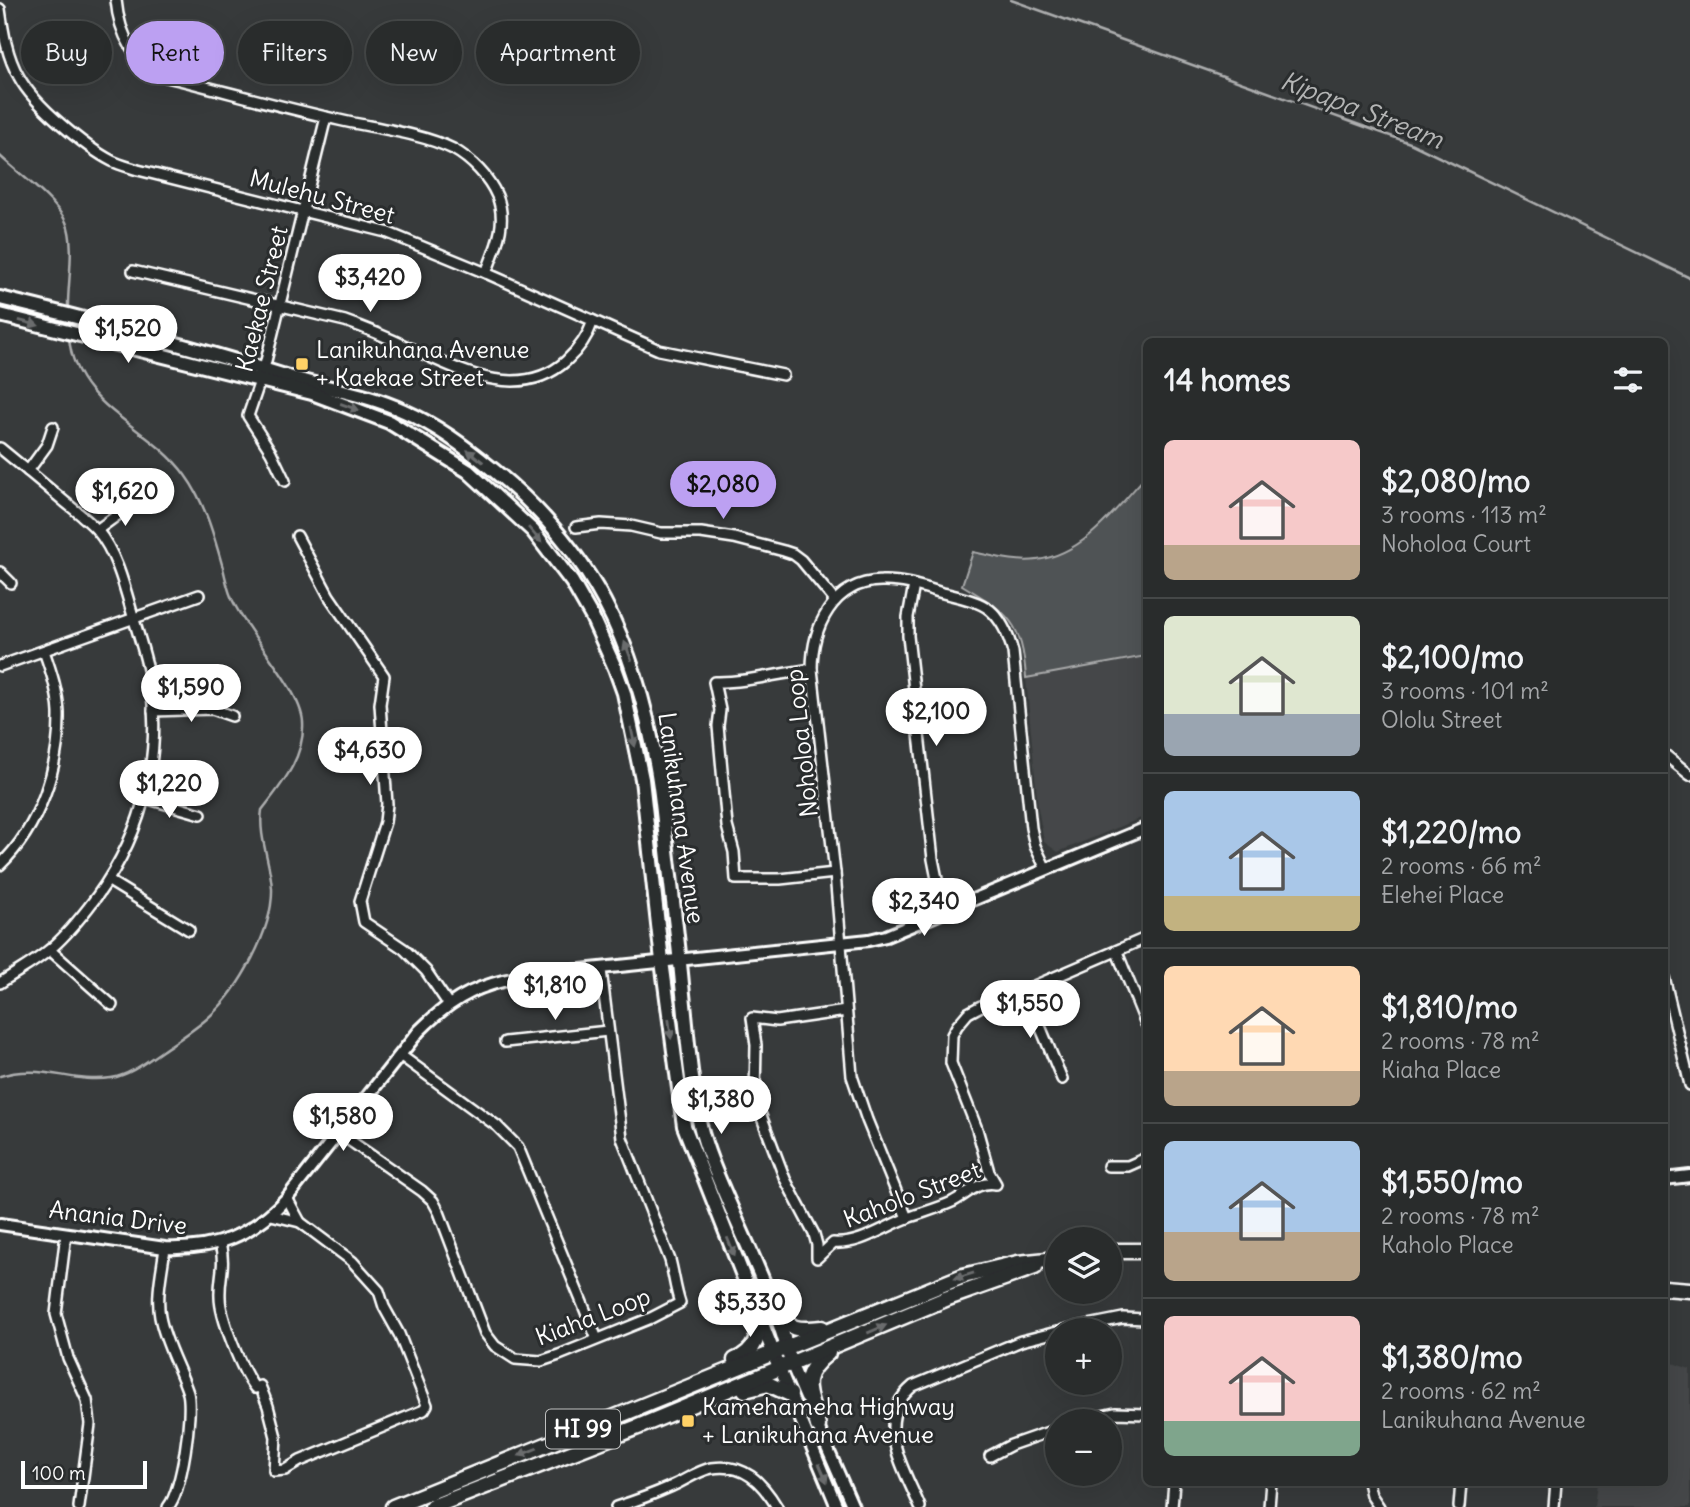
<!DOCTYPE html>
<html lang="en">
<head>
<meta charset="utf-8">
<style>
  :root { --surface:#292c2c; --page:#313434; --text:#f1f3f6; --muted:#a5a7a9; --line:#454848; --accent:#bca0f2 }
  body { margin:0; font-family:Delius,sans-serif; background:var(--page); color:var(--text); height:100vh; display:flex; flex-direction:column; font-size:26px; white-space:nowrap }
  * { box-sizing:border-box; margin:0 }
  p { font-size:23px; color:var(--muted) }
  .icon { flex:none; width:38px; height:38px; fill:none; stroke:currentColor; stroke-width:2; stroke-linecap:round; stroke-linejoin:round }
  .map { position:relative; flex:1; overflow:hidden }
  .drawer { position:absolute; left:1143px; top:338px; width:525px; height:1148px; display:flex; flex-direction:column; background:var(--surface); border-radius:10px; box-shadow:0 7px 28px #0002,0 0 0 2px var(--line) }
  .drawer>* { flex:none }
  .guide { position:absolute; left:21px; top:21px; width:665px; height:63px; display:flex; gap:14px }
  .controls { position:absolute; left:1045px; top:1227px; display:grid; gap:14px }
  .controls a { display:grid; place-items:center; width:77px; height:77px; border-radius:50%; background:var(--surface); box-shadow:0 7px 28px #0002,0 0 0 2px var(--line); font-size:35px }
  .scale { position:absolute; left:21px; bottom:18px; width:126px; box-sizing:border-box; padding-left:7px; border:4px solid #fff; border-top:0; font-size:19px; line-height:24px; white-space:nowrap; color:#fff; -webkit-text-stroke:5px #2a2d2e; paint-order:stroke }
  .price { position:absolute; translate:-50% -60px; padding:0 16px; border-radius:24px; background:#fff; color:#222; font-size:23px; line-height:46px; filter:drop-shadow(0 2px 4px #0008) }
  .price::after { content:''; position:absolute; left:50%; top:42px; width:21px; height:16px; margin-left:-10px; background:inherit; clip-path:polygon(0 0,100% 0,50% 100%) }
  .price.active { background:var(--accent); color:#111 }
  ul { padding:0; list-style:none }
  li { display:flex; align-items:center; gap:21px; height:175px; padding:0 21px }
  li+li { border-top:2px solid var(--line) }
  li span { display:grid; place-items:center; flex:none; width:196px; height:140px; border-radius:10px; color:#555 }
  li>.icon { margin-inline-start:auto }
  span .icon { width:84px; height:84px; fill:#fffc; stroke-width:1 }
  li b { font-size:30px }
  h2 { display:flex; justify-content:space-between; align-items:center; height:84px; padding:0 21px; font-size:30px }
  .chip { padding:0 24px; border-radius:32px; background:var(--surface); box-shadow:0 7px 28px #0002,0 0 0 2px var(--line); font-size:24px; line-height:63px }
  .chip.active { background:var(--accent); color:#111 }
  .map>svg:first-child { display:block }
  .built { fill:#444748 }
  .green { fill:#505354; stroke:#a8a9aa; stroke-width:2 }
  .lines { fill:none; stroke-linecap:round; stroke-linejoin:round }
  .stream { stroke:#adaeaf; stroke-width:2.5 }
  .minor-casing { stroke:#fff; stroke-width:14 }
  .tertiary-casing { stroke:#fff; stroke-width:16 }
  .secondary-casing { stroke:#fff; stroke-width:18 }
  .primary-casing { stroke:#fff; stroke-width:19 }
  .minor { stroke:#2a2d2e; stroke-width:9 }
  .tertiary { stroke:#2a2d2e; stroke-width:10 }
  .secondary { stroke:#2a2d2e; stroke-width:12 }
  .primary { stroke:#2a2d2e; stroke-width:14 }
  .oneway { fill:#6a6c6d }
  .poi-dot { fill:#ffd166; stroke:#2a2d2e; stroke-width:2.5 }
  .labels { text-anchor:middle; stroke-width:6; stroke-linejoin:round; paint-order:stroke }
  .shield { fill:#2a2d2e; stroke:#bfc0c0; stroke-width:2 }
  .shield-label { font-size:23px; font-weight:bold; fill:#fff }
  .street-label { font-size:24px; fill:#fff; stroke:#2a2d2e }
  .poi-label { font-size:24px; fill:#fff; stroke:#2a2d2e; text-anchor:start }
  .water-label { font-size:26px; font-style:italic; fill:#b4b5b5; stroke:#2a2d2e }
</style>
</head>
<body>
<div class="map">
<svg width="1690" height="1507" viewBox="0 0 1690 1507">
  <rect width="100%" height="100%" fill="#373a3b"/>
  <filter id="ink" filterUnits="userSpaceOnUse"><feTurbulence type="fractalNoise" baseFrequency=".0143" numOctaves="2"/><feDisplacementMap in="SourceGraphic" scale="14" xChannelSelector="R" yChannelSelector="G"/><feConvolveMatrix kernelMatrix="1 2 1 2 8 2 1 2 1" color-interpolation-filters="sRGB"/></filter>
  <g filter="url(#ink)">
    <g class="built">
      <polygon points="1146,656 1146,816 1058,852 1044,842 1038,808 1026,678"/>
      <polygon points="1664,1360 1690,1369 1690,1507 1594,1507 1597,1482 1664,1482"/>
    </g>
    <path class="green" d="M1146 476V656L1026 678C1022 622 1009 613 962 585L973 552C993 556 1017 563 1037 560 1084 554 1116 509 1146 476Z"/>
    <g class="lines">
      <g class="stream">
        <polyline points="1011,0 1410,143 1690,278"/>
        <path d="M0 156C18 173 57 201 66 222 76 244 67 286 68 310"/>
        <path d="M0 1076C41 1063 72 1084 111 1078 130 1075 146 1062 162 1051 178 1040 196 1029 210 1016 239 990 273 930 272 889 271 863 258 837 262 810 282 784 305 757 303 722 301 690 249 635 234 603 228 593 226 579 223 568 214 536 205 502 185 475 149 425 74 407 69 337"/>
      </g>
      <defs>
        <g id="minor">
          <path d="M116 0C119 34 134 63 167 77 224 91 281 107 339 120 374 128 421 133 453 149 471 159 489 177 497 196 508 223 496 247 486 273"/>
          <path d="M0 9C3 31 7 57 19 77 33 104 85 147 112 161 120 165 129 167 138 170L386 232 486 273 659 350 783 375"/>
          <path d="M133 271 345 321C368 329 389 338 410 348 457 369 519 403 566 361 578 350 588 336 593 321"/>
          <path d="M0 448C22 466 44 484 65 502 76 511 88 520 97 530 118 555 126 593 135 623 141 643 148 664 151 685 162 766 139 844 88 908 77 922 63 939 49 950 34 963 16 972 0 983"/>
          <polyline points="28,471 47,445 53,427"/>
          <polyline points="285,481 271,452 248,416 264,369 326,117"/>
          <polyline points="576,527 601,524 631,526 661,533 701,533 734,538 784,551 793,554 801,560 835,601"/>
          <polyline points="97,530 123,511 141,504"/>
          <polyline points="297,536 329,596 384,676 380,704 387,804 385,822 360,901 364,922 404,949 426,971 449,1005"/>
          <polyline points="0,572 11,583"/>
          <polyline points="914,585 908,617 908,636 933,859 938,884 948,911"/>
          <polyline points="0,666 199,595"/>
          <path d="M812 669C780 673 745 683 714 682L720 710 718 726 727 826 734 852 736 879H780L835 873"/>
          <polyline points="153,711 212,709 232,716"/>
          <polyline points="1664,754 1690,775"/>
          <polyline points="145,798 201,814"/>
          <path d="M0 865C39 828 60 766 59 713 58 692 51 671 44 651"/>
          <polyline points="109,881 189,930"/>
          <polyline points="50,950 112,1005"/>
          <polyline points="1117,952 1146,1024"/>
          <polyline points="1664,977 1690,1085"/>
          <polyline points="1025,990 1062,1079"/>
          <path d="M846 1011 777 1021 752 1018 756 1045 755 1095 759 1110 785 1179 814 1234 817 1245V1258L833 1243C861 1245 885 1226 910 1217 924 1212 939 1208 952 1202 968 1194 977 1181 996 1184L989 1172 977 1129 951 1063 952 1035 957 1026 968 1013 981 1006 1025 990 1146 938"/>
          <polyline points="505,1042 608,1031"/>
          <polyline points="400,1055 497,1126 518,1147 597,1339"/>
          <path d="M339 1133 422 1191 433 1201 439 1212 485 1333 495 1346 515 1359 541 1361 559 1355 651 1318 680 1303C675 1288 674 1275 670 1260L622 1138 601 970"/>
          <polyline points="1108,1166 1128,1166 1146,1158"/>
          <polyline points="271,1215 300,1222"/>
          <path d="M907 1218 867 1120 852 1076 835 873 812 669C812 627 833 582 881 581 900 580 920 586 939 592 954 596 978 600 990 610 1003 621 1009 637 1013 652L1031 828 1035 846 1046 869"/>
          <polyline points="66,1234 56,1314 68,1358 87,1400 90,1424 79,1507"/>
          <path d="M220 1243C226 1268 219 1275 220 1297 220 1317 242 1372 255 1388L260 1386 268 1406 276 1437 274 1471 285 1470 300 1461 424 1410 427 1405 399 1334 384 1307 379 1291 352 1261 300 1222 287 1198"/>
          <path d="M165 1248C162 1271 156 1295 160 1317 165 1344 180 1368 188 1393 193 1412 182 1492 168 1507"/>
          <polyline points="1063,1330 1123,1318 1146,1319"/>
          <polyline points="1079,1421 1115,1413 1146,1414"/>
          <polyline points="990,1456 1011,1445 1057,1429"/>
          <polyline points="1368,1482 1371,1495 1379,1507"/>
          <path d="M616 1507C635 1501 654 1494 672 1486 684 1481 699 1470 712 1468 744 1463 762 1482 777 1507"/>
          <path d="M920 1507C904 1468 872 1420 913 1386L1021 1341 1057 1332"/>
          <polyline points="1172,1507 1174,1482"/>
          <polyline points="1269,1507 1271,1482"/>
          <polyline points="1459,1507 1461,1482"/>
          <polyline points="1554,1507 1556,1482"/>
        </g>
        <g id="tertiary">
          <polyline points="1664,1179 1690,1176"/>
          <path d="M0 1224 165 1248C217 1250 252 1235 287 1198L419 1031C456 994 482 983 533 975L869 940 886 936 1146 828"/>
          <polyline points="791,1363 806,1398"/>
          <polyline points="779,1367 837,1507"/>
          <polyline points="815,1420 853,1507"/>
        </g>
        <g id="secondary">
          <path d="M0 298C95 321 189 346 282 375 322 388 366 393 404 411 436 425 464 446 491 468 593 550 635 641 657 768 662 795 664 823 667 850 672 895 678 939 682 984 687 1031 690 1079 700 1125 706 1150 716 1173 726 1196 749 1250 777 1305 791 1363"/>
          <polyline points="0,315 312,393 389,422 468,471 533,531 572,582 592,617 615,668 624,693 642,779 662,961 684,1126 779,1367"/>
        </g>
        <g id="primary">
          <polyline points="1110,1251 1146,1251"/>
          <polyline points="1664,1288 1690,1290"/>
          <path d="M774 1310C791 1330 796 1331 822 1328"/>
          <path d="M735 1360C757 1351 760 1335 758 1313"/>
          <polyline points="745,1390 768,1384 790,1394"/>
          <path d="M818 1426C809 1392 796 1378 828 1353"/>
          <polyline points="393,1507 963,1276 1018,1263 1057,1259"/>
          <polyline points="432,1507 638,1427 948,1298 1035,1267"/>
        </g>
      </defs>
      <use href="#minor" class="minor-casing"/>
      <use href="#tertiary" class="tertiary-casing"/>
      <use href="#secondary" class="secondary-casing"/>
      <use href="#primary" class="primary-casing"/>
      <use href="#minor" class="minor"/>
      <use href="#tertiary" class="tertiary"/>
      <use href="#secondary" class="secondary"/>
      <use href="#primary" class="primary"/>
    </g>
    <defs><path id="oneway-solid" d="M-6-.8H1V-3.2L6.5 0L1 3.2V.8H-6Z" transform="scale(1.75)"/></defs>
    <g class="oneway">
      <use href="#oneway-solid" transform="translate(29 323) rotate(15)"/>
      <use href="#oneway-solid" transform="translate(350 407) rotate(20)"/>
      <use href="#oneway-solid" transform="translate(475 456) rotate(-143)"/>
      <use href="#oneway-solid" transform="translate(535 535) rotate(49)"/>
      <use href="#oneway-solid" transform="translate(628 651) rotate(-111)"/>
      <use href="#oneway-solid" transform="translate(633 737) rotate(78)"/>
      <use href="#oneway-solid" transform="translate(670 1029) rotate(83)"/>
      <use href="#oneway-solid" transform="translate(731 1247) rotate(68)"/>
      <use href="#oneway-solid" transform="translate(964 1276) rotate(163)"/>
      <use href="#oneway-solid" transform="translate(877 1329) rotate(-23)"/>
      <use href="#oneway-solid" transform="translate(528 1452) rotate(158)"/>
      <use href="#oneway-solid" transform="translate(823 1473) rotate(67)"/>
    </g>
  </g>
  <g class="poi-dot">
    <rect x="295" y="357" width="14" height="14" rx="3.5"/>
    <rect x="681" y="1414" width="14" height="14" rx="3.5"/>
  </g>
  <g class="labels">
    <rect class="shield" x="546" y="1409.5" width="74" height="39" rx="5"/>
    <g class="shield-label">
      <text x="583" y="1437">HI 99</text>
    </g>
    <g class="street-label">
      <text transform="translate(322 197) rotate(15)" y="8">Mulehu Street</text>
      <text transform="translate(262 299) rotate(-76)" y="8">Kaekae Street</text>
      <text transform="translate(802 743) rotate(-96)" y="8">Noholoa Loop</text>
      <text transform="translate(681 818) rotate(82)" y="8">Lanikuhana Avenue</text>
      <text transform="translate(912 1195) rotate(-21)" y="8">Kaholo Street</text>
      <text transform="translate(118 1218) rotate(7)" y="8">Anania Drive</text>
      <text transform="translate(593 1317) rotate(-21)" y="8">Kiaha Loop</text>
    </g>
    <g class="poi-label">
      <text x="316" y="358">Lanikuhana Avenue<tspan x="316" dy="28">+ Kaekae Street</tspan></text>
      <text x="702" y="1415">Kamehameha Highway<tspan x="702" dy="28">+ Lanikuhana Avenue</tspan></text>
    </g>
    <g class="water-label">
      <text transform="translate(1362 110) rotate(21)" y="9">Kipapa Stream</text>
    </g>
  </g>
</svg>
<div class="controls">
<a><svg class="icon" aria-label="layers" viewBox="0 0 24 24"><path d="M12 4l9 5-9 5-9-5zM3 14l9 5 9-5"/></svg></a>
<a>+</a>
<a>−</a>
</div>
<div class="scale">100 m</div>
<b class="price" style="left:370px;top:314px">$3,420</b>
<b class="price" style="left:128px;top:365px">$1,520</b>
<b class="price active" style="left:723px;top:521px">$2,080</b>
<b class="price" style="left:125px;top:528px">$1,620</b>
<b class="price" style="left:191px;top:724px">$1,590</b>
<b class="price" style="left:936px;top:748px">$2,100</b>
<b class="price" style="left:370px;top:787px">$4,630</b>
<b class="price" style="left:169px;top:820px">$1,220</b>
<b class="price" style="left:924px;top:938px">$2,340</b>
<b class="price" style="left:555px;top:1022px">$1,810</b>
<b class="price" style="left:1030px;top:1040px">$1,550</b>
<b class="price" style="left:721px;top:1136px">$1,380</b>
<b class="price" style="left:343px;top:1153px">$1,580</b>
<b class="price" style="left:750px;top:1339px">$5,330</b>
<div class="guide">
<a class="chip">Buy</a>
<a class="chip active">Rent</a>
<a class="chip">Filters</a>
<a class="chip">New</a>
<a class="chip">Apartment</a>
</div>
<section class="drawer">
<h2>14 homes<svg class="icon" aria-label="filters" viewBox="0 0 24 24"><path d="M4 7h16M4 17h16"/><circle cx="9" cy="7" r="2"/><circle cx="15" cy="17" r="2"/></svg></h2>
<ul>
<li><span style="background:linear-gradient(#f6c9c9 75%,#b9a48a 0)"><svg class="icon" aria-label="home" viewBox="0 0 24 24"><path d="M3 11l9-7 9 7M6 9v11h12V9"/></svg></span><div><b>$2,080/mo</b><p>3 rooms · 113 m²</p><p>Noholoa Court</p></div></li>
<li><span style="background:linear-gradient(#dfe7d0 70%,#9aa5b1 0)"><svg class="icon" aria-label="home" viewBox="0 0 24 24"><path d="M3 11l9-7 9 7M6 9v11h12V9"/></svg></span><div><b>$2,100/mo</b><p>3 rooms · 101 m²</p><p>Ololu Street</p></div></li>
<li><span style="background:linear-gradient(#a9c7e8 75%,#c2b280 0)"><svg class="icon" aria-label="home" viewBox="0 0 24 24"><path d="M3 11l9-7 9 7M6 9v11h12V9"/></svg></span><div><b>$1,220/mo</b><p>2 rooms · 66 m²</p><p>Elehei Place</p></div></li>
<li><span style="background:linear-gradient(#ffd9b3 75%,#b9a48a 0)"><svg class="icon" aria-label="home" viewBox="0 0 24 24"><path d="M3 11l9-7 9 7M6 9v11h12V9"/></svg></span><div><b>$1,810/mo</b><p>2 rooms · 78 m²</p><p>Kiaha Place</p></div></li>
<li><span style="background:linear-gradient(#a9c7e8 65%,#b9a48a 0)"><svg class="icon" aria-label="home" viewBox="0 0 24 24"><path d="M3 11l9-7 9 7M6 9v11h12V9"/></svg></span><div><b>$1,550/mo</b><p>2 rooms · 78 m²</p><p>Kaholo Place</p></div></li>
<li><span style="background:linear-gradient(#f6c9c9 75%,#7fa58c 0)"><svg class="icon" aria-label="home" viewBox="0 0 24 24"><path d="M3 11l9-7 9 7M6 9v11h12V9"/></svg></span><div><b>$1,380/mo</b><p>2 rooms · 62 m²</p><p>Lanikuhana Avenue</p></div></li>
</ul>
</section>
</div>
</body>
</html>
